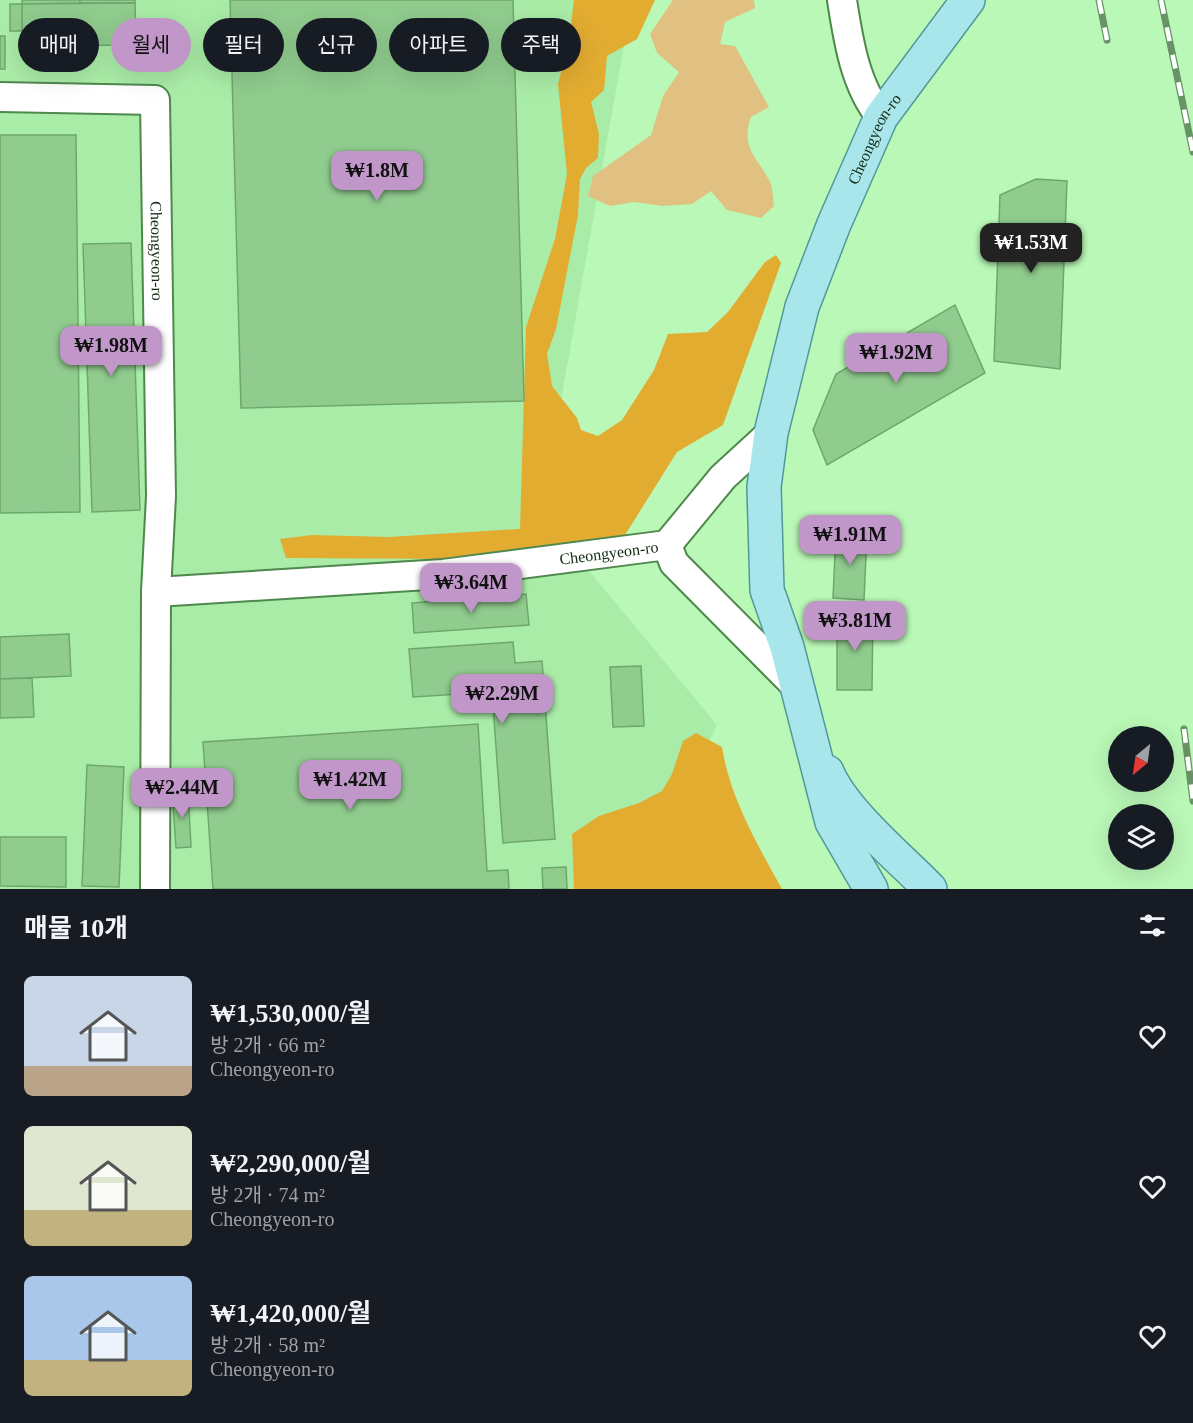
<!DOCTYPE html>
<html lang="ko">
<head>
<meta charset="utf-8">
<style>
  :root { --surface:#171b24; --page:#242831; --text:#f1f3f6; --muted:#9ea1a6; --accent:#c197c9 }
  body { margin:0; font-family:"Times New Roman","Noto Sans KR",serif; background:var(--page); color:var(--text); height:100vh; display:flex; flex-direction:column; font-size:22px; white-space:nowrap }
  * { box-sizing:border-box; margin:0 }
  p { font-size:20px; color:var(--muted) }
  .icon { flex:none; width:33px; height:33px; fill:none; stroke:currentColor; stroke-width:2; stroke-linecap:round; stroke-linejoin:round }
  .map { position:relative; height:889px; overflow:hidden }
  .details { display:flex; flex-direction:column; background:var(--surface); flex:1 }
  .details>* { flex:none }
  .top-card { position:absolute; left:18px; top:18px; width:600px; height:54px; display:flex; gap:12px }
  .needle { width:39px; rotate:209deg }
  .tools { position:absolute; left:1108px; top:726px; display:grid; gap:12px }
  .tools a { display:grid; place-items:center; width:66px; height:66px; border-radius:50%; background:var(--surface); box-shadow:0 6px 24px #0002; font-size:30px }
  .price { position:absolute; translate:-50% -51px; padding:0 14px; border-radius:12px; background:var(--accent); color:#111; font-size:20px; line-height:39px; filter:drop-shadow(0 2px 3px #0008) }
  .price::after { content:''; position:absolute; left:50%; top:36px; width:18px; height:14px; margin-left:-9px; background:inherit; clip-path:polygon(0 0,100% 0,50% 100%) }
  .price.active { background:#222; color:#fff }
  ul { padding:0; list-style:none }
  li { display:flex; align-items:center; gap:18px; height:150px; padding:0 24px }
  li span { display:grid; place-items:center; flex:none; width:168px; height:120px; border-radius:9px; color:#555 }
  li>.icon { margin-inline-start:auto }
  span .icon { width:72px; height:72px; fill:#fffc; stroke-width:1 }
  li b { font-size:26px }
  h2 { display:flex; justify-content:space-between; align-items:center; height:72px; padding:0 24px; font-size:26px }
  .tag { padding:0 21px; border-radius:27px; background:var(--surface); box-shadow:0 6px 24px #0002; font-size:21px; line-height:54px }
  .tag.active { background:var(--accent); color:#111 }
  .map>svg:first-child { display:block }
  .built { fill:#a9eca7 }
  .green { fill:#e1c181 }
  .forest { fill:#e2ac31 }
  .building { fill:#90cc8e; stroke:#6da86b; stroke-width:1.5 }
  .lines { fill:none; stroke-linecap:round; stroke-linejoin:round }
  .minor-casing { stroke:#4e884d; stroke-width:32 }
  .major-casing { stroke:#4f9a99; stroke-width:36 }
  .minor { stroke:#fff; stroke-width:28 }
  .major { stroke:#a9e6ec; stroke-width:33 }
  .rail-casing { stroke:#679366; stroke-width:7 }
  .rail { stroke:#fff; stroke-width:4.5; stroke-dasharray:14; stroke-linecap:butt }
  .labels { text-anchor:middle; stroke-width:4.5; stroke-linejoin:round; paint-order:stroke }
  .street-label { font-size:16px; fill:#142c14; stroke:#fff }
</style>
</head>
<body>
<div class="map">
<svg width="1193" height="889" viewBox="0 0 1193 889">
  <rect width="100%" height="100%" fill="#baf8b7"/>
  <polygon class="built" points="0,0 632,0 541,513 717,725 676,809 614,889 0,889"/>
  <path class="green" d="M673 0H754L755 8 725 22 720 44 735 46 769 107 751 117C740 149 757 156 770 182 773 189 773 198 774 206L761 218 727 210 711 191 692 204 663 206 634 202 610 206 588 196 593 176 651 135 663 96 679 72 657 53 650 34Z"/>
  <g class="forest">
    <polygon points="574,0 655,0 637,39 607,56 604,90 591,102 599,134 598,158 586,168 580,179 578,215 556,329 547,354 552,386 577,418 581,430 598,436 622,420 654,370 668,334 707,332 728,312 765,262 776,255 781,263 723,425 677,452 625,535 587,543 457,559 286,558 280,539 312,535 389,537 520,529 526,327 555,239 567,174 558,84 569,40"/>
    <path d="M696 733 722 747C730 798 757 844 782 889H574L572 834 599 816 639 803 662 791 672 774 683 741Z"/>
  </g>
  <g class="building">
    <polygon points="22,0 80,0 80,3 22,4"/>
    <rect x="80" y="0" width="55" height="3"/>
    <polygon points="230,0 513,0 524,401 241,408"/>
    <polygon points="135,3 136,45 22,46 22,4"/>
    <rect x="10" y="4" width="12" height="27"/>
    <rect x="0" y="36" width="5" height="33"/>
    <polygon points="0,135 76,135 80,512 0,513"/>
    <polygon points="1036,179 1067,181 1060,369 994,361 1000,195"/>
    <polygon points="131,243 140,510 92,512 83,244"/>
    <polygon points="955,305 985,373 827,465 813,430 836,374"/>
    <polygon points="836,532 867,533 864,600 833,598"/>
    <polygon points="526,594 529,625 414,633 412,603"/>
    <polygon points="837,613 873,614 872,690 837,690"/>
    <polygon points="69,634 71,676 0,679 0,637"/>
    <polygon points="513,642 515,663 542,661 555,839 503,843 492,692 413,697 409,649"/>
    <polygon points="641,666 644,726 613,727 610,667"/>
    <polygon points="32,678 34,717 0,718 0,679"/>
    <polygon points="478,724 487,871 508,870 509,889 213,889 203,742"/>
    <polygon points="87,765 124,767 119,887 82,886"/>
    <polygon points="188,791 191,847 176,848 172,792"/>
    <polygon points="0,837 66,837 66,887 0,886"/>
    <polygon points="566,867 567,889 543,889 542,868"/>
  </g>
  <g class="lines">
    <defs>
      <g id="minor">
        <path d="M842 0C848 39 855 86 881 117"/>
        <path id="s1" d="M0 97 155 100 161 496 156 592 443 574 667 545 723 477 771 433"/>
        <polyline points="667,545 674,563 799,689"/>
        <polyline points="155,889 156,592"/>
      </g>
      <g id="major">
        <path d="M827 772C843 811 900 858 930 889"/>
        <path id="s2" d="M871 889 832 822 787 647 767 590 764 487 771 433 802 307 834 224 881 117 968 0"/>
      </g>
    </defs>
    <use href="#minor" class="minor-casing"/>
    <use href="#major" class="major-casing"/>
    <use href="#minor" class="minor"/>
    <use href="#major" class="major"/>
    <defs>
      <g id="rail">
        <polyline points="1099,0 1107,40"/>
        <polyline points="1161,0 1193,152"/>
        <polyline points="1184,729 1193,801"/>
      </g>
    </defs>
    <use href="#rail" class="rail-casing"/>
    <use href="#rail" class="rail"/>
  </g>
  <g class="labels">
    <g class="street-label">
      <text dy="6" stroke="none"><textPath href="#s2" startOffset="789">Cheongyeon-ro</textPath></text>
      <text dy="6" stroke="none"><textPath href="#s1" startOffset="306">Cheongyeon-ro</textPath></text>
      <text dy="6" stroke="none"><textPath href="#s1" startOffset="1102">Cheongyeon-ro</textPath></text>
    </g>
  </g>
</svg>
<div class="tools">
<a><svg class="needle" viewBox="-14 -14 28 28"><path d="M0-13l5 13h-10z" fill="#e53935"/><path d="M0 13l5-13h-10z" fill="#9ea1a6"/></svg></a>
<a><svg class="icon" aria-label="layers" viewBox="0 0 24 24"><path d="M12 4l9 5-9 5-9-5zM3 14l9 5 9-5"/></svg></a>
</div>
<b class="price" style="left:377px;top:202px">₩1.8M</b>
<b class="price active" style="left:1031px;top:274px">₩1.53M</b>
<b class="price" style="left:111px;top:377px">₩1.98M</b>
<b class="price" style="left:896px;top:384px">₩1.92M</b>
<b class="price" style="left:850px;top:566px">₩1.91M</b>
<b class="price" style="left:471px;top:614px">₩3.64M</b>
<b class="price" style="left:855px;top:652px">₩3.81M</b>
<b class="price" style="left:502px;top:725px">₩2.29M</b>
<b class="price" style="left:350px;top:811px">₩1.42M</b>
<b class="price" style="left:182px;top:819px">₩2.44M</b>
<div class="top-card">
<a class="tag">매매</a>
<a class="tag active">월세</a>
<a class="tag">필터</a>
<a class="tag">신규</a>
<a class="tag">아파트</a>
<a class="tag">주택</a>
</div>
</div>
<section class="details">
<h2>매물 10개<svg class="icon" aria-label="filters" viewBox="0 0 24 24"><path d="M4 7h16M4 17h16"/><circle cx="9" cy="7" r="2"/><circle cx="15" cy="17" r="2"/></svg></h2>
<ul>
<li><span style="background:linear-gradient(#c9d6e8 75%,#b9a48a 0)"><svg class="icon" aria-label="home" viewBox="0 0 24 24"><path d="M3 11l9-7 9 7M6 9v11h12V9"/></svg></span><div><b>₩1,530,000/월</b><p>방 2개 · 66 m²</p><p>Cheongyeon-ro</p></div><svg class="icon" aria-label="heart" viewBox="0 0 24 24"><path d="M12 20l-8-8c-3-5 5-10 8-4 3-6 11-1 8 4z"/></svg></li>
<li><span style="background:linear-gradient(#dfe7d0 70%,#c2b280 0)"><svg class="icon" aria-label="home" viewBox="0 0 24 24"><path d="M3 11l9-7 9 7M6 9v11h12V9"/></svg></span><div><b>₩2,290,000/월</b><p>방 2개 · 74 m²</p><p>Cheongyeon-ro</p></div><svg class="icon" aria-label="heart" viewBox="0 0 24 24"><path d="M12 20l-8-8c-3-5 5-10 8-4 3-6 11-1 8 4z"/></svg></li>
<li><span style="background:linear-gradient(#a9c7e8 70%,#c2b280 0)"><svg class="icon" aria-label="home" viewBox="0 0 24 24"><path d="M3 11l9-7 9 7M6 9v11h12V9"/></svg></span><div><b>₩1,420,000/월</b><p>방 2개 · 58 m²</p><p>Cheongyeon-ro</p></div><svg class="icon" aria-label="heart" viewBox="0 0 24 24"><path d="M12 20l-8-8c-3-5 5-10 8-4 3-6 11-1 8 4z"/></svg></li>
</ul>
</section>
</body>
</html>
